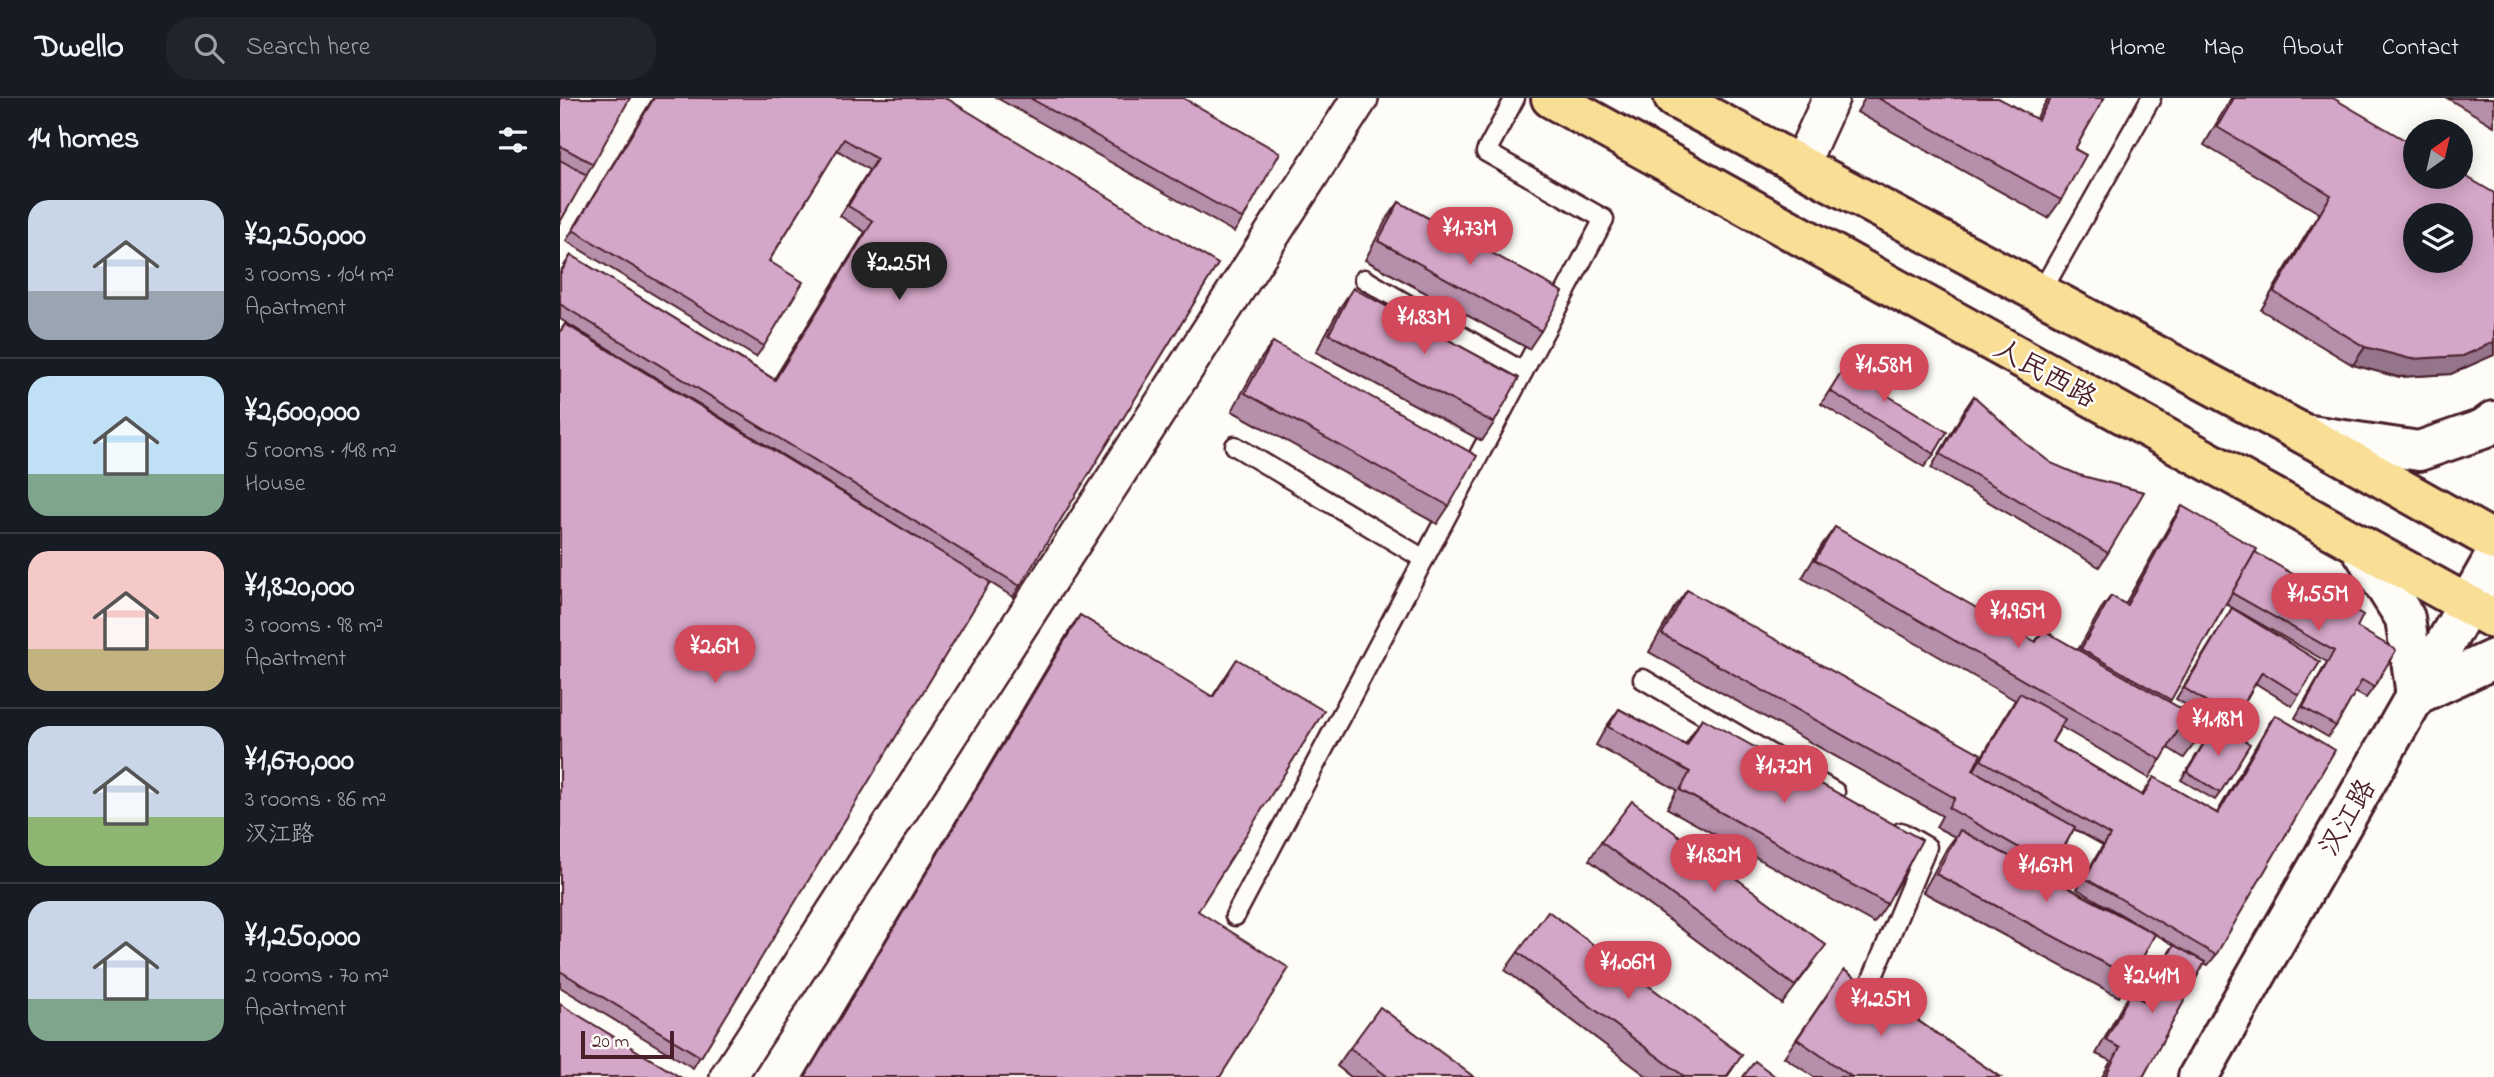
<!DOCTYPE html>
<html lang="en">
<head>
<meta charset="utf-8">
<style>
  :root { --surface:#171b24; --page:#20242c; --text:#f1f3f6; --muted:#9ea1a6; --line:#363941; --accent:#d1495b }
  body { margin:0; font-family:"Indie Flower","LXGW WenKai TC",sans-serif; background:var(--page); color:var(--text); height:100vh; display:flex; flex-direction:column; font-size:26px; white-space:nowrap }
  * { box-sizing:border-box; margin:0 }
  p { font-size:23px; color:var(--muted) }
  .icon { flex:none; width:38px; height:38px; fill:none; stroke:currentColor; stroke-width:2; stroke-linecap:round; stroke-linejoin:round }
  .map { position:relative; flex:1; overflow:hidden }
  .side { display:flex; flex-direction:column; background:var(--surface); width:560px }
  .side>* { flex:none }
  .needle { width:46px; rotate:34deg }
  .tools { position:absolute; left:1843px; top:21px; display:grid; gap:14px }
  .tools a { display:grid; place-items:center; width:70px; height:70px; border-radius:50%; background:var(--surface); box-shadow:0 4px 18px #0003; font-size:35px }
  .scale { position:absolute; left:21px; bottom:18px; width:93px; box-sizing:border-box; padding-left:7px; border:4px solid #4a1f2b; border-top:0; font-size:19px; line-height:24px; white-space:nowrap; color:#4a1f2b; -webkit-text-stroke:5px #fdfcf7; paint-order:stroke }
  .price { position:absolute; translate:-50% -60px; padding:0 16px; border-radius:24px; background:var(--accent); color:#fff; font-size:23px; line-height:46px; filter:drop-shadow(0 2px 4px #0008) }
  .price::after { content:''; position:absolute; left:50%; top:42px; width:21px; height:16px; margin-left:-10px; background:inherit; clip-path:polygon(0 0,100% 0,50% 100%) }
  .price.current { background:#222; color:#fff }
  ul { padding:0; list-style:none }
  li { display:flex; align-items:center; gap:21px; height:175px; padding:0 28px }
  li+li { border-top:2px solid var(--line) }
  li span { display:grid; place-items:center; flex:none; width:196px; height:140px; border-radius:21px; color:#555 }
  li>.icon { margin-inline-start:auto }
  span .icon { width:84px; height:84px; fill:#fffc; stroke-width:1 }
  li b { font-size:30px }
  h2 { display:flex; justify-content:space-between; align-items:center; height:84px; padding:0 28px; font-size:30px }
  header { display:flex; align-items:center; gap:42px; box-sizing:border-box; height:98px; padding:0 35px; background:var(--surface); border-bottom:2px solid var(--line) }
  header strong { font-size:33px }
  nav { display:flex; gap:38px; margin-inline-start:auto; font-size:24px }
  .search { width:490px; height:63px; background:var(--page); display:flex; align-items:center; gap:18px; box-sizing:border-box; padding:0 24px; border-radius:28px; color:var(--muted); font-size:26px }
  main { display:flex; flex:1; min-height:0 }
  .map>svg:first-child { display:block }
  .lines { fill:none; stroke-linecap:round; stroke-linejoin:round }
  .lane-casing { stroke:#4a1f2b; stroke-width:23 }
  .street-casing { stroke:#4a1f2b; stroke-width:40 }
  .secondary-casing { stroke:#4a1f2b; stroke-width:44 }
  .primary-casing { stroke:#4a1f2b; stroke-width:44 }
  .lane { stroke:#fdfcf7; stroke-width:18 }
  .street { stroke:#fdfcf7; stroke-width:35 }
  .secondary { stroke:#fdfcf7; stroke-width:38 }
  .primary { stroke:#f9df96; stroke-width:38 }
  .wall { fill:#b68fab; stroke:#4a1f2b; stroke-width:2; fill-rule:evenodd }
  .shaded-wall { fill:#94748b; stroke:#4a1f2b; stroke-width:2 }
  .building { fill:#d4a6c7; stroke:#4a1f2b; stroke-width:2; fill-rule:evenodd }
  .labels { text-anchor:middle; stroke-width:5; stroke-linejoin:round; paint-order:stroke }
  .street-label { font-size:28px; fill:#4a1f2b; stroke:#fdfcf7 }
</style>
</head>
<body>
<header>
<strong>Dwello</strong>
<div class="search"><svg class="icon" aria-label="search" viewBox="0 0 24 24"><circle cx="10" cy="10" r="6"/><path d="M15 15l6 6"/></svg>Search here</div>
<nav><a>Home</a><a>Map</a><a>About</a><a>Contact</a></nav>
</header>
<main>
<section class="side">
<h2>14 homes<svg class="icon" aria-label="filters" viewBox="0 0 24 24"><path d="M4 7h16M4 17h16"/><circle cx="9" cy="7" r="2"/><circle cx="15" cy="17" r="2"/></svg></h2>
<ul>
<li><span style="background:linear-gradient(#c9d6e8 65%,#9aa5b1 0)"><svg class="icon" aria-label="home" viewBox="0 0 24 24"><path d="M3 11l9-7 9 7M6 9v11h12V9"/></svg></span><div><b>¥2,250,000</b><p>3 rooms · 104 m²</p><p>Apartment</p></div></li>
<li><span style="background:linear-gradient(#bfe0f5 70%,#7fa58c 0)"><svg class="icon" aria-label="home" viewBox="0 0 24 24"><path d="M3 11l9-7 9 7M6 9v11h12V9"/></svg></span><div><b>¥2,600,000</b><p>5 rooms · 148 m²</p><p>House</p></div></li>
<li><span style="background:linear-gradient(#f6c9c9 70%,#c2b280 0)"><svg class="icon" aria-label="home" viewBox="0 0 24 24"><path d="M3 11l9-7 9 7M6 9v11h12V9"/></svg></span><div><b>¥1,820,000</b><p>3 rooms · 98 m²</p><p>Apartment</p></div></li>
<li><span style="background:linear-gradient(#c9d6e8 65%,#8fb573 0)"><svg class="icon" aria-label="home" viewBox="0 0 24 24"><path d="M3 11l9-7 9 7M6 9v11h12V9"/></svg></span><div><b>¥1,670,000</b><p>3 rooms · 86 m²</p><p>汉江路</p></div></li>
<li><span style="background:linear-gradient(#c9d6e8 70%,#7fa58c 0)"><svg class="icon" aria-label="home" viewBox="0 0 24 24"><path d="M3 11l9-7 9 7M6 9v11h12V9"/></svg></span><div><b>¥1,250,000</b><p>2 rooms · 70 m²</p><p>Apartment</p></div></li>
</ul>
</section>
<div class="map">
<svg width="1934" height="979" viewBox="0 0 1934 979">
  <rect width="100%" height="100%" fill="#fdfcf7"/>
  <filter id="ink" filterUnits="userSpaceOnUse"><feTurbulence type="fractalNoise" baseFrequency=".0143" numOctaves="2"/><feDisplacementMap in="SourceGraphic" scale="14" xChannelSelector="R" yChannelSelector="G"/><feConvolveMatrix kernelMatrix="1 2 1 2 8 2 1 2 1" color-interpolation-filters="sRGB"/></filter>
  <g filter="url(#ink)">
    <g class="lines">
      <defs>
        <g id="lane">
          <polyline points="804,181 963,274"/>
          <polyline points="1480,196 1591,0"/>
          <polyline points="675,348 864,461"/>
          <polyline points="1083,581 1275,694"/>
          <polyline points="675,818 1044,121 926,54 955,0"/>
          <polyline points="1321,903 1307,893 1367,749 1341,734"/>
        </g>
        <g id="street">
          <polyline points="1240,68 1271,0"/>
          <polyline points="168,979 800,0"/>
        </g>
        <g id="secondary">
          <polyline points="1744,336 1859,353 1923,331 1934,323"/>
          <polyline points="1799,447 1845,520 1856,597 1934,561"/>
          <polyline points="1638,979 1934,460"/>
        </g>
        <g id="primary">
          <polyline points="991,0 1934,521"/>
          <polyline points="1114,0 1742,335 1934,443"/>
        </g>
      </defs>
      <use href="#lane" class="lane-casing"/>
      <use href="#street" class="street-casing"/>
      <use href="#secondary" class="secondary-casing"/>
      <use href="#primary" class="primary-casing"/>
      <use href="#lane" class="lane"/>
      <use href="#street" class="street"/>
      <use href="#secondary" class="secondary"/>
      <use href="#primary" class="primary"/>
    </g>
    <g class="wall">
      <polygon points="0,0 33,66 26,77 0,124"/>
      <polygon points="93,0 386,0 460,488 453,499 429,484 133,970 0,889 0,233 5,226 361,442 0,221 0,174 11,157 214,281 305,134 280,118 309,72 277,52 209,163 204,248 196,259 6,143"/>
      <polygon points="437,0 623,0 683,121 674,134"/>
      <polygon points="1305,0 1438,0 1476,21 1488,0 1544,0 1515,51 1501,102 1488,120 1297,14"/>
      <polygon points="1671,0 1773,0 1891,276 1838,279 1793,267 1701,212 1759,115 1644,47"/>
      <polygon points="1887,0 1934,0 1934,28"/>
      <polygon points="839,104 981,233 969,251 805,162 826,122"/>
      <polygon points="793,190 934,325 922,343 756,254 781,208"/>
      <polygon points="713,244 889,408 877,426 672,313 700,262"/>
      <polygon points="1295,252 1309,286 1374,356 1364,369 1261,306"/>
      <polygon points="1414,298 1548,455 1539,469 1371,370 1405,311"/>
      <path d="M1622 408 1695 454 1797 529 1814 589 1806 600 1795 594 1776 628 1768 639 1735 620 1767 564 1666 506 1609 604 1637 642 1624 660 1608 650 1589 680 1501 629 1492 644 1582 697 1594 679 1657 715 1708 627 1715 617 1656 857 1648 867 1644 865 1583 979H1542L1551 963 1536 956 1561 910 1570 896 1582 902 1604 861 1614 847 1595 836 1572 880 1559 899 1363 794 1387 750 1395 739 1376 729 1382 718 1089 554 1114 510 1127 492 1414 672 1455 602 1242 480 1262 447 1275 429 1475 544 1483 532 1518 552 1541 511 1551 498 1565 506 1613 421ZM1514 731 1543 747 1517 791 1593 835 1487 778 1493 769Z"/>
      <polygon points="1672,510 1739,597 1732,608 1695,585 1675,621 1668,632 1616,601"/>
      <polygon points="520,517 652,599 677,561 638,813 660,979 244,979 512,528"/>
      <polygon points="1059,611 1125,647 1142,620 1327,806 1314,825 1107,710 1117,692 1036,647 1046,629"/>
      <polygon points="1656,625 1660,695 1655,702 1621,682"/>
      <polygon points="1041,744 1253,865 1222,906 1029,762"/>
      <polygon points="958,854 1182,957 1167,979 1088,979 945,872"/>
      <polygon points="1284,872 1440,979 1254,979 1224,959"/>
      <polygon points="790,950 914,979 791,979 777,968"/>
    </g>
    <polygon class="shaded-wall" points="1934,244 1934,257 1891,276 1838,279 1793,267 1805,249"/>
    <g class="building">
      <polygon points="0,0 70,0 33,66 0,48"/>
      <polygon points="94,0 386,0 658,166 460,488 0,206 0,176 11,157 215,282 313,123 288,108 317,61 284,41 209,163 243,184 204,248 13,132"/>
      <polygon points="470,0 623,0 720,55 683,121"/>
      <polygon points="1318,0 1438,0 1478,22 1491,0 1544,0 1515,51 1526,57 1501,102"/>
      <path d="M1674 0H1773L1855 48V79H1900V75L1934 95V244L1903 258 1851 261 1805 249 1714 194 1771 97 1657 29ZM1855 117H1900V163H1855Z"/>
      <polygon points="0,62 27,77 0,124"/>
      <polygon points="839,104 1003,194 981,233 818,143"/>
      <polygon points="793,190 959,280 934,325 769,236"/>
      <polygon points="5,226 430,484 141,959 0,873 0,235"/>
      <polygon points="713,244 917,358 889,408 685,295"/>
      <polygon points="1295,252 1320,267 1309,286 1387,334 1374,356 1270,293"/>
      <polygon points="1414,298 1465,345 1491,365 1519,377 1584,394 1548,455 1380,356"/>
      <polygon points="1622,408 1697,451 1611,602 1521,551 1551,498 1567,507"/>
      <polygon points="1275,429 1476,544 1483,532 1646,625 1637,642 1619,631 1601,662 1255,462"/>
      <polygon points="1695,454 1803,517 1797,529 1836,552 1814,589 1802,582 1776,628 1743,609 1774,553 1672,495"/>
      <polygon points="1127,492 1421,656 1413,672 1515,729 1493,769 1389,710 1395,700 1102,536"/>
      <polygon points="1672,510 1760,564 1739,597 1702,574 1675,621 1624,590"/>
      <polygon points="520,517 653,599 677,561 764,613 638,813 729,870 660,979 245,979"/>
      <polygon points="1460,595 1505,621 1492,644 1583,698 1594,679 1658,716 1715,617 1775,652 1656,857 1525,780 1550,737 1421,662"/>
      <polygon points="1059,611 1127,648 1142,620 1362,742 1327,806 1120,692 1130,674 1048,629"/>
      <polygon points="1656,625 1690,646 1660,695 1627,674"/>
      <polygon points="1072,703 1266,847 1235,888 1041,744"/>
      <polygon points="1400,732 1595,836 1572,880 1376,776"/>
      <polygon points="988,813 1182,957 1166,979 1125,979 958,854"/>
      <polygon points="1614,847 1645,864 1583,979 1545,979 1560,950 1546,942 1570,896 1584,903"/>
      <polygon points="1284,872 1440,979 1292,979 1237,941"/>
      <polygon points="0,906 120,979 0,979"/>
      <polygon points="820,909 914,979 828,979 790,950"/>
      <polygon points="1195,963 1216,979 1183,979"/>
    </g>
  </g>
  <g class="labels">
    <g class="street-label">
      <text transform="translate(1486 274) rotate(29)" y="10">人民西路</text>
      <text transform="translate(1786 719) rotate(-60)" y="10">汉江路</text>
    </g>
  </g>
</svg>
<div class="tools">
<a><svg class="needle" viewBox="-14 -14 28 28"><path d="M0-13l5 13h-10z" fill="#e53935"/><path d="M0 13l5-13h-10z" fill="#9ea1a6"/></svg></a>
<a><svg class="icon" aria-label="layers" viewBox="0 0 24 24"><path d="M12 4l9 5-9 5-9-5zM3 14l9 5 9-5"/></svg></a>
</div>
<div class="scale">20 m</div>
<b class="price" style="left:910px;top:169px">¥1.73M</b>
<b class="price current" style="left:339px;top:204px">¥2.25M</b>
<b class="price" style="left:864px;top:258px">¥1.83M</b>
<b class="price" style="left:1324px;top:306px">¥1.58M</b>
<b class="price" style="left:1758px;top:535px">¥1.55M</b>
<b class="price" style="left:1458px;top:552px">¥1.95M</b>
<b class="price" style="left:155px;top:587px">¥2.6M</b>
<b class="price" style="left:1658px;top:660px">¥1.18M</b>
<b class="price" style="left:1224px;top:707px">¥1.72M</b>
<b class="price" style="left:1154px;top:796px">¥1.82M</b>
<b class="price" style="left:1486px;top:806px">¥1.67M</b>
<b class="price" style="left:1068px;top:903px">¥1.06M</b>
<b class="price" style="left:1592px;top:917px">¥2.41M</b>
<b class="price" style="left:1321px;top:940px">¥1.25M</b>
</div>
</main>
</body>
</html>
